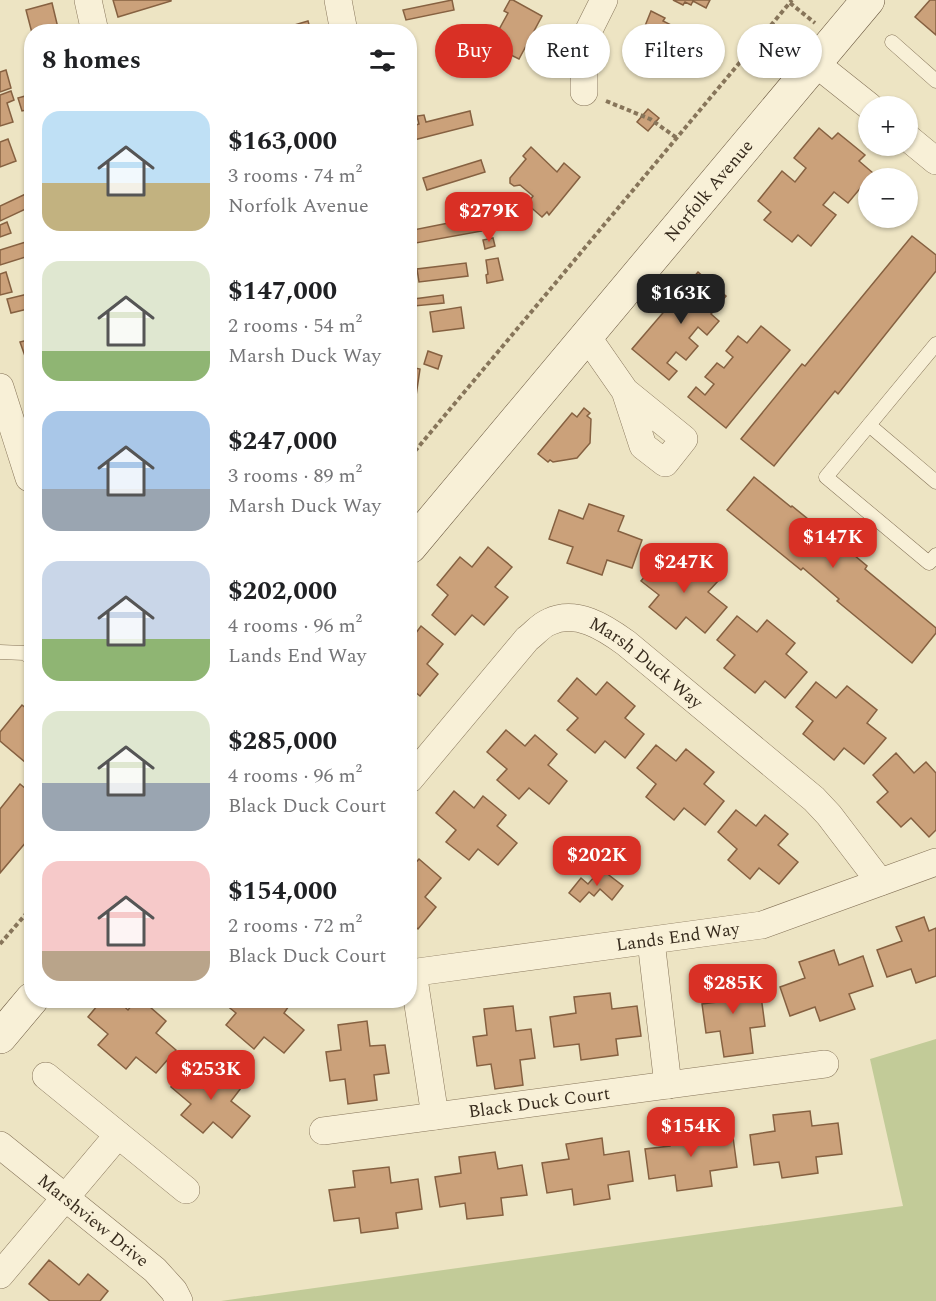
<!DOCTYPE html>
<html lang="en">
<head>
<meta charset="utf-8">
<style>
  :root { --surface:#fff; --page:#f6f6f6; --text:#202124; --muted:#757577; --accent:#d93025 }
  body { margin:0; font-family:Spectral,serif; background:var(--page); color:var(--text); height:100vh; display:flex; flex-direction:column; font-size:22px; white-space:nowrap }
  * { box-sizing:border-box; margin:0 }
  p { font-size:20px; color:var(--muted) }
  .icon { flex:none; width:33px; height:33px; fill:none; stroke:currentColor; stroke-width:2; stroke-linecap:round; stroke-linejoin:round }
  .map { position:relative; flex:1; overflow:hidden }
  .sheet { position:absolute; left:24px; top:24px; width:393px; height:984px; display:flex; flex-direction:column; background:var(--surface); border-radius:24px; box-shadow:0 2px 4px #0004 }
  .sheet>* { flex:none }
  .guide { position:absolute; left:435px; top:24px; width:411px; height:54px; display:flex; gap:12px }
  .fabs { position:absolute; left:858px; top:96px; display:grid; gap:12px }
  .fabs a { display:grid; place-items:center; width:60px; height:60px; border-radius:50%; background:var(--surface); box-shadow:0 2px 4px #0004; font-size:30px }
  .price { position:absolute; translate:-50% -51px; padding:0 14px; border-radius:12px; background:var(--accent); color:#fff; font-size:20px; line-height:39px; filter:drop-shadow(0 2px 3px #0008) }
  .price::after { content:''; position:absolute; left:50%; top:36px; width:18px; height:14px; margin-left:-9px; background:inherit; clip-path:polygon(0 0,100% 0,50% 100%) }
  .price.current { background:#222; color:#fff }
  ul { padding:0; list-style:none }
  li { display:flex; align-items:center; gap:18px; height:150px; padding:0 18px }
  li span { display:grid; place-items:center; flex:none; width:168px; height:120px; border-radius:18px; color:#555 }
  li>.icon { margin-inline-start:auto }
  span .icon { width:72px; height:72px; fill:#fffc; stroke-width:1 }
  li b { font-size:26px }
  h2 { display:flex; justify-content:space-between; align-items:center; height:72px; padding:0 18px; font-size:26px }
  .tag { padding:0 21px; border-radius:27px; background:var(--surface); box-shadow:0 2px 4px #0004; font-size:21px; line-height:54px }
  .tag.current { background:var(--accent); color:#fff }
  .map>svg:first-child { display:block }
  .green { fill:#c2cb98 }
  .building { fill:#cba17a; stroke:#866141; stroke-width:1.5 }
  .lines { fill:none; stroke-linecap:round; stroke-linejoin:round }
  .service-casing { stroke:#87755a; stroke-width:15 }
  .minor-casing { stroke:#87755a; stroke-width:28 }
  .secondary-casing { stroke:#69563e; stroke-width:34 }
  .path { stroke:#87755a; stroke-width:4; stroke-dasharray:4.5 3; stroke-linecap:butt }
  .service { stroke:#f8f0d7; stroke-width:14 }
  .minor { stroke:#f8f0d7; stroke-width:27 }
  .secondary { stroke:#f8f0d7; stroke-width:33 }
  .labels { text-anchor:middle; stroke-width:6; stroke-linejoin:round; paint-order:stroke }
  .street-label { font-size:18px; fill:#382c1e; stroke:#f5edd3 }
</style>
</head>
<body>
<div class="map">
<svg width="936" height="1301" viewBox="0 0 936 1301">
  <rect width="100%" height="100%" fill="#ede4c3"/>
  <polygon class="green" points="936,1039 936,1301 221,1301 903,1206 870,1059"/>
  <g class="building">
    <polygon points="113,0 171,0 171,1 118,17"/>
    <polygon points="452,0 454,10 406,20 403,10"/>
    <polygon points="510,0 513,0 542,16 519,59 511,55 509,59 495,52 503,39 496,35 508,13 504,11"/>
    <polygon points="673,0 710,0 706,8 693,1 691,5 685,2 683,5"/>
    <polygon points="930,0 936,0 936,35 915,17"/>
    <polygon points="52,3 59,32 32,32 32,33 26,10"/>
    <polygon points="651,11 665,18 663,21 685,32 680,43 677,41 669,56 639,41"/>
    <polygon points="308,21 311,32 271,32"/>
    <polygon points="6,70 11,88 0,92 0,72"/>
    <polygon points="11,91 14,100 7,103 13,122 0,126 0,95"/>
    <polygon points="32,94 32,109 22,111 18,98"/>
    <polygon points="648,109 659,118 648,131 637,122"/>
    <polygon points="470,111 473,125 410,141 410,127 419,124 417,116 424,115 426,122"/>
    <polygon points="819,128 832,139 838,133 865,155 859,161 873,173 848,203 834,192 823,205 836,215 811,246 798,235 792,242 764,220 771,212 758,201 782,171 795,182 806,168 794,158"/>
    <polygon points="8,139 16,161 0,167 0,142"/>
    <polygon points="531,147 557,172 564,163 580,177 549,215 547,212 542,217 527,204 533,196 520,185 514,186 510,183 510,178 526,159 523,156"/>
    <polygon points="481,160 485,172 427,190 423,178"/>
    <polygon points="32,191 32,206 0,221 0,206"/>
    <polygon points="479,217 482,231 416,243 413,230"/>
    <polygon points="7,222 11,233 0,237 0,225"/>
    <polygon points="912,236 936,255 936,271 838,394 835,391 774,466 741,439 802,364 805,366"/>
    <polygon points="493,238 495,246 485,249 483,240"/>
    <polygon points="32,240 32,255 0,265 0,250"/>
    <polygon points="498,258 503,280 487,283 486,275 488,274 486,260"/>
    <polygon points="466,263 468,276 419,282 417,269"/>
    <polygon points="6,272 12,292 0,295 0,274"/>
    <polygon points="698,272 726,296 711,314 719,321 707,335 698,327 689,338 698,346 686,360 676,352 667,363 677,371 669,380 632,349"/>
    <polygon points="32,293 32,308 11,313 7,299"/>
    <polygon points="443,295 444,303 414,306 414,299"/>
    <polygon points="461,307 464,328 433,332 430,312"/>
    <polygon points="761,326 790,350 726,428 688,397 696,387 705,395 714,384 705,377 717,363 724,368 733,357 726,351 738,336 747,343"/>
    <polygon points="32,339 32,354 25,356 20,342"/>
    <polygon points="428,351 442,356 438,369 424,364"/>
    <polygon points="410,367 420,369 416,396 410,395"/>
    <polygon points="584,408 590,413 587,416 591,419 590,443 577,458 553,462 550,460 548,462 538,454 572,413 577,417"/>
    <polygon points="754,477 791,507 792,506 829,536 830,535 867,566 865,569 936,628 936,633 912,663 837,601 839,599 803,568 801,570 727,510"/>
    <polygon points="589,504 624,516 618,531 642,540 632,568 607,560 602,575 567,563 573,547 549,539 559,510 583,519"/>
    <polygon points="488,547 512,567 495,587 508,597 484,625 472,615 455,635 432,615 448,595 437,585 460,557 472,567"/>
    <polygon points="662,556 682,572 692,559 718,581 708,592 727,607 705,633 686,617 676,629 649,607 659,595 641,581"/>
    <polygon points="737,616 757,632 767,620 795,643 786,654 807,672 785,698 765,681 755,693 724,668 735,655 717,640"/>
    <polygon points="421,626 443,644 427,664 438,674 420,696 410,688 410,641"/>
    <polygon points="577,678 596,695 607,682 635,706 625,718 644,734 625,758 605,741 595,753 567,730 578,718 558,701"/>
    <polygon points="816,682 836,698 847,686 877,710 867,723 886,738 864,764 844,748 834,760 803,734 813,721 796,707"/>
    <polygon points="22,705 32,713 32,768 0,741 0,732"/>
    <polygon points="506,730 525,746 535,735 557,754 548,765 567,781 549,804 529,788 519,799 497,780 507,769 487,752"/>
    <polygon points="656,745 676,761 686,749 714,772 704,784 724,801 705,825 684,808 674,820 646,797 656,784 637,768"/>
    <polygon points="896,753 914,773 926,762 936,773 936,830 929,837 911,818 901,827 877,802 888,792 873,775"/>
    <polygon points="20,784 32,794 32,835 0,873 0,809"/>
    <polygon points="454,791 474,808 483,796 506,815 497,826 517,843 498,865 478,849 469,860 446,842 456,830 436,813"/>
    <polygon points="736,810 756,826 765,815 788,834 778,845 798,862 779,884 759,868 750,879 728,860 737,849 718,832"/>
    <polygon points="419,859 441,878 425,897 436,907 418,929 410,922 410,869"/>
    <polygon points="601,869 623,886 612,900 600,889 594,896 589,892 580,902 569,893 581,878 588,884"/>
    <polygon points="924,917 929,931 936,928 936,976 916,983 911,969 887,977 877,950 902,941 896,927"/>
    <polygon points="834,950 839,965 863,956 873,986 849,994 855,1009 820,1021 815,1007 790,1016 780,987 805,978 799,962"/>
    <polygon points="742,973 746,998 761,996 765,1026 750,1028 753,1053 724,1057 720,1031 706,1033 702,1004 717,1002 713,977"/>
    <polygon points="610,993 612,1009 637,1006 641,1036 616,1039 618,1055 581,1060 579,1044 554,1047 550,1017 576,1013 574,997"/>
    <polygon points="102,1000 117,1000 128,1010 136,1000 142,1000 166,1021 156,1033 176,1050 156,1073 136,1057 126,1069 98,1045 108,1034 88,1017"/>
    <polygon points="220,1000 293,1000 284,1013 304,1030 284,1053 264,1037 254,1049 226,1025 236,1013"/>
    <polygon points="513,1006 516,1031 531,1029 535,1058 520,1060 523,1085 495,1089 491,1064 477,1066 473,1037 487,1035 484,1009"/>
    <polygon points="367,1021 370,1046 385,1045 389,1073 374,1075 377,1100 348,1104 345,1079 330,1081 326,1052 341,1050 338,1025"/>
    <polygon points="189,1065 209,1081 219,1070 241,1088 231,1101 250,1116 232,1138 213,1122 203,1133 181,1115 191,1104 171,1087"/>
    <polygon points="810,1111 812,1126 838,1123 842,1154 816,1157 818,1173 782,1178 779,1162 754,1165 750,1135 775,1131 773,1115"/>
    <polygon points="704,1125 707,1141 733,1137 737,1167 710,1171 712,1186 677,1191 675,1175 649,1179 645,1149 670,1146 668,1130"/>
    <polygon points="602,1138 604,1155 629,1151 633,1181 608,1185 610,1199 574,1205 572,1189 547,1193 542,1163 569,1159 566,1144"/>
    <polygon points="495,1152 498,1169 522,1165 527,1195 501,1198 503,1215 467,1219 465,1203 440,1207 435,1177 461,1173 459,1157"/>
    <polygon points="389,1167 391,1183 418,1179 422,1209 396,1213 398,1228 361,1233 359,1218 334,1221 329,1190 355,1187 353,1171"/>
    <polygon points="49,1260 79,1285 88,1274 108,1291 100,1301 50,1301 29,1284"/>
  </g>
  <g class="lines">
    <defs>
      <g id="service">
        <polyline points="892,42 936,81"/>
        <polyline points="936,344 826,477 929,563 936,555"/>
        <polyline points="869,425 936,482"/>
        <polyline points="0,652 24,653 32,658"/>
      </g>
      <g id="minor">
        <polyline points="88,0 95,32"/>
        <polyline points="338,0 344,32"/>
        <polyline points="815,63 869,106"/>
        <polyline points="584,92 584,40 604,0"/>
        <polyline points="908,138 936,161"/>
        <polyline points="586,335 625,391 643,446 665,463 684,439 625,391"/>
        <polyline points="0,387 29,478 32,479"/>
        <path id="s1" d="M410 779 527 639C534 634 541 625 549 622 576 609 604 627 626 643L814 799 829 815 880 882"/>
        <polyline points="651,941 668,1085"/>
        <polyline points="413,972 435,1116"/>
        <path id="s2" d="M410 973 762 925 936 862"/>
        <polyline points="46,1076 186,1190"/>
        <path id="s3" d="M323 1131 825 1064"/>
        <path id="s4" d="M0 1145 155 1270 174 1291 179 1301"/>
        <polyline points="0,1275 118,1135"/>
      </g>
      <g id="secondary">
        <path id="s5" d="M410 547 868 0"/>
        <polyline points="0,1037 32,999"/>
      </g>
    </defs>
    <use href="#service" class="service-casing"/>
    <use href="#minor" class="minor-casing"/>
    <use href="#secondary" class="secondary-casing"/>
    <g class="path">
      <polyline points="790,3 815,23"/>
      <polyline points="606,101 650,119 677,138"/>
      <polyline points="410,457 792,0"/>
      <polyline points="0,944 32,907"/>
    </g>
    <use href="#service" class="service"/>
    <use href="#minor" class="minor"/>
    <use href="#secondary" class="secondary"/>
  </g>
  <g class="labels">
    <g class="street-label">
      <text dy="6" stroke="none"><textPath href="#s5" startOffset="465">Norfolk Avenue</textPath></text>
      <text dy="6" stroke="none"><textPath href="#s1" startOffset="322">Marsh Duck Way</textPath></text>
      <text dy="6" stroke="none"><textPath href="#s2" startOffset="270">Lands End Way</textPath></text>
      <text dy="6" stroke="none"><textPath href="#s3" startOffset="218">Black Duck Court</textPath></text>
      <text dy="6" stroke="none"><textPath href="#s4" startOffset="120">Marshview Drive</textPath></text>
    </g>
  </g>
</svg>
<div class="fabs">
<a>+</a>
<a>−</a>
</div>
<b class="price" style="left:489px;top:243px">$279K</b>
<b class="price current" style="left:681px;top:325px">$163K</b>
<b class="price" style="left:833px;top:569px">$147K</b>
<b class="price" style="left:684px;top:594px">$247K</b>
<b class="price" style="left:597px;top:887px">$202K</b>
<b class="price" style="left:733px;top:1015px">$285K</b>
<b class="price" style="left:211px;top:1101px">$253K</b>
<b class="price" style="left:691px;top:1158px">$154K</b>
<div class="guide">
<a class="tag current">Buy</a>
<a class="tag">Rent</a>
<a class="tag">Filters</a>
<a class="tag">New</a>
</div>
<section class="sheet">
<h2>8 homes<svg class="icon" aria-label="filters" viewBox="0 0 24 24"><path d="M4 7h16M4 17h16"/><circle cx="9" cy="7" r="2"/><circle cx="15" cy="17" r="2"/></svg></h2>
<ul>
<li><span style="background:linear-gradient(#bfe0f5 60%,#c2b280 0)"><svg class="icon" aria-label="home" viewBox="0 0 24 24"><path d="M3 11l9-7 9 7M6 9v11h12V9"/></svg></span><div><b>$163,000</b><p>3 rooms · 74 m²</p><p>Norfolk Avenue</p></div></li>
<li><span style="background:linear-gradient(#dfe7d0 75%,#8fb573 0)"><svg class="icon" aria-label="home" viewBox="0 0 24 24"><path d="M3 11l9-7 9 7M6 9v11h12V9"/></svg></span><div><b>$147,000</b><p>2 rooms · 54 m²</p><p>Marsh Duck Way</p></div></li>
<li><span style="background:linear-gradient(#a9c7e8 65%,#9aa5b1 0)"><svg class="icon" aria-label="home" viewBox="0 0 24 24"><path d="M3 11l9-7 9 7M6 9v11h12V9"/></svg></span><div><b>$247,000</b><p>3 rooms · 89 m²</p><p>Marsh Duck Way</p></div></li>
<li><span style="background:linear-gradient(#c9d6e8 65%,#8fb573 0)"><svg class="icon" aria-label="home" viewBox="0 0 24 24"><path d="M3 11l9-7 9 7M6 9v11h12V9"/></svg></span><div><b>$202,000</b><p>4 rooms · 96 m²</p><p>Lands End Way</p></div></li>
<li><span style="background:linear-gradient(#dfe7d0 60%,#9aa5b1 0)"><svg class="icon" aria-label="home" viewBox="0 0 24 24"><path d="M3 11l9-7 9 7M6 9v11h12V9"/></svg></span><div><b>$285,000</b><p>4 rooms · 96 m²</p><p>Black Duck Court</p></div></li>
<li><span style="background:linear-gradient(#f6c9c9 75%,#b9a48a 0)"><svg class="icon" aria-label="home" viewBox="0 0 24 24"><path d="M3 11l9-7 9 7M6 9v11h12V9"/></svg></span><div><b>$154,000</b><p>2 rooms · 72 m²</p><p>Black Duck Court</p></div></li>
</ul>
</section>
</div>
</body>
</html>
